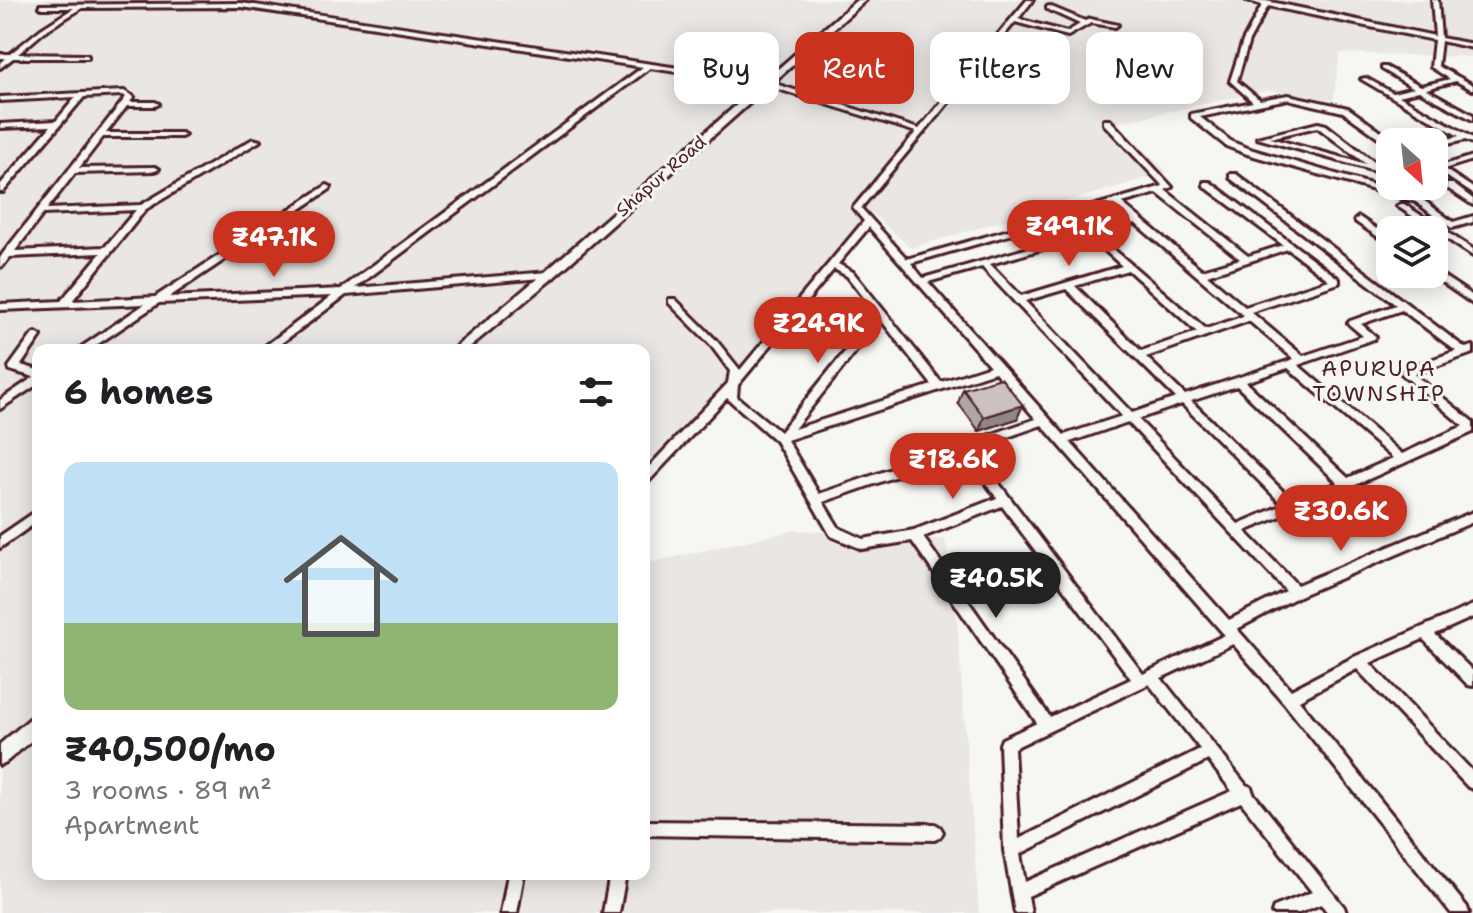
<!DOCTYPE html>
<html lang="en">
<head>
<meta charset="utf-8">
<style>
  :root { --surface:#fff; --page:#f6f6f6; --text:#202124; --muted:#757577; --accent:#c8321e }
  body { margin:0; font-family:"Shantell Sans",sans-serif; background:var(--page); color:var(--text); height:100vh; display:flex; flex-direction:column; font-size:30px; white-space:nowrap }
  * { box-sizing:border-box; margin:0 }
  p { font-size:26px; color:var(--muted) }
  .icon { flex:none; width:44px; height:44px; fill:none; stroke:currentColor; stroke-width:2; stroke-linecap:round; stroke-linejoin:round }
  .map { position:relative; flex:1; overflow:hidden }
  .sheet { position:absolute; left:32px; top:344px; width:618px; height:536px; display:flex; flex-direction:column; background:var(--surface); border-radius:16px; box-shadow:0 4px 20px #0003 }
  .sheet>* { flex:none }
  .banner { position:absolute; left:674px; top:32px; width:678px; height:72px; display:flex; gap:16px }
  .needle { width:52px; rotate:153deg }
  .controls { position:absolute; left:1376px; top:128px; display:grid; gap:16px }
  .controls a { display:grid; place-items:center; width:72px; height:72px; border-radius:16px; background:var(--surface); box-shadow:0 4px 20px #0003; font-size:40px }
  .price { position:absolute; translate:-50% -68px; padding:0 18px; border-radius:28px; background:var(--accent); color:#fff; font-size:26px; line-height:52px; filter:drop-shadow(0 2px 4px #0008) }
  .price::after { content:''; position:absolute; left:50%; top:48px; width:24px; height:18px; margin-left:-12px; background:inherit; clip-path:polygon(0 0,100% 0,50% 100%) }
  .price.current { background:#222; color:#fff }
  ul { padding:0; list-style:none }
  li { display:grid; align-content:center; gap:16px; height:424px; padding:0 32px }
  li span { display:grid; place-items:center; height:248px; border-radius:16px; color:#555 }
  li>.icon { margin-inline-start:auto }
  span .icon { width:144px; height:144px; fill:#fffc; stroke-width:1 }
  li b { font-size:34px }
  h2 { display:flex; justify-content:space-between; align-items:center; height:96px; padding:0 32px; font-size:34px }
  .chip { padding:0 28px; border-radius:16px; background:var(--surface); box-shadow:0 4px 20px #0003; font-size:28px; line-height:72px }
  .chip.current { background:var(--accent); color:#fff }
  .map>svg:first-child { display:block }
  .built { fill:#e9e6e3 }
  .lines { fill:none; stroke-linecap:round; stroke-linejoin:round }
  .minor-casing { stroke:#4a1f2b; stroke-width:6 }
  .tertiary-casing { stroke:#4a1f2b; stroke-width:6 }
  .minor { fill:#f6f6f2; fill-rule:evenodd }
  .tertiary { fill:#f6f6f2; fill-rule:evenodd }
  .wall { fill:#afa6a5; stroke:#4a1f2b; stroke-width:2 }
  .shaded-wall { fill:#8f8786; stroke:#4a1f2b; stroke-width:2 }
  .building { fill:#ccc1c0; stroke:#4a1f2b; stroke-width:2 }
  .labels { text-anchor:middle; stroke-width:6; stroke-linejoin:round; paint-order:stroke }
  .far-street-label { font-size:18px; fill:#4a1f2b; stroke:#f6f6f2 }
  .neighbourhood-label { font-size:22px; letter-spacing:2px; fill:#4a1f2b; stroke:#f6f6f2 }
</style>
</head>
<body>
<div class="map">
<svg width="1473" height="913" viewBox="0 0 1473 913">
  <rect width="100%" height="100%" fill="#f6f6f2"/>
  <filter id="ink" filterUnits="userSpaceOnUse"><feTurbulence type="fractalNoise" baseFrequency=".0125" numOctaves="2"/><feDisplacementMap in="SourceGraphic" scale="16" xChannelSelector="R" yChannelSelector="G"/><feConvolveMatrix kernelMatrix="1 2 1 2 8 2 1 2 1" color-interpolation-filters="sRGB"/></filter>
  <g filter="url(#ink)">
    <polygon class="built" points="0,0 1473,0 1473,57 1340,53 1333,100 1268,90 1116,123 1167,172 911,248 869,211 644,490 644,350 38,350 38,874 644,874 644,564 797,530 945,540 954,583 979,913 0,913"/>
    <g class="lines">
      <defs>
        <g id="minor">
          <path d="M1027 0H1033L1018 19 1067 32 1080 24 1047 9V7L1049 6 1085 21 1090 19 1118 25 1115 27 1091 23 1068 36 1015 22 861 208 907 259 1163 186 1104 124V120H1110L1172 187 1165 190 1248 256 1283 245 1204 186V182H1210L1339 279V283L1251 312 1303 356 1363 336 1350 325 1348 323 1350 321 1396 305 1230 178V174H1236L1465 348 1473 346V353L1414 374 1473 422V432L1351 487 1245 531 1297 585 1473 512V522L1299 596 1237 629 1291 690 1354 657 1473 605V617L1435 634 1473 671V686L1468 685 1423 639 1370 663 1473 772V789L1468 787 1357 669 1299 700 1467 907 1469 913H1451L1284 703 1233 644 1161 678 1246 785 1251 787 1253 793 1344 907 1346 913H1328L1321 904 1299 913H1272L1274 907 1312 892 1241 802 1028 896 1031 913H1015L1004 850 1000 744 1002 739 1037 723 912 541 862 549 831 536 776 441 727 398 648 482 644 484V472L728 383 730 371 710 344 669 303V299H675L716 340 740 370 864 221 853 208 916 132 765 85 650 68 355 288 549 272 554 275 552 277 346 295 272 350H260L332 296 159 303 89 350H77L145 304 0 310V304L61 301 101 253 10 257 3 266 0 267V258L4 252 126 97 123 95 84 97 3 192H0V185L51 126 0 128V124L56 121 76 97 0 101V97L124 91 134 97 130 102H155L159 104 155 106H127L106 133H181L185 135 181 137H103L79 168 155 167 159 169 155 171 75 173 47 209 141 205 253 139 260 141 146 209 72 301 155 297 327 185 331 187 330 189 169 297 341 289 643 67 241 7 82 8 45 31 18 54 86 55 88 56V58H13L0 68V63L5 58H0V54H10L41 29 74 8H42L40 7V5L241 3 766 81 919 129ZM1157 193 1240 259 1202 270 1122 203ZM1114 205 1131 219 923 278 911 263ZM136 210 105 247 15 251 43 214ZM1135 223 1244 316 1206 329 1096 234ZM869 227 990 366 941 382 853 272 838 264ZM1089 236 1122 266 1021 296 990 264ZM1288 249 1329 280 1245 307 1207 275ZM982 267 1122 416 1064 435 928 282ZM834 269 847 276 876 313 780 432 737 397 738 385ZM1128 270 1197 332 1141 351 1075 286ZM1066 289 1176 398 1132 413 1025 301ZM1402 310 1456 351 1402 370 1401 373 1463 426 1402 454 1298 365 1374 339 1376 337 1374 335 1361 324ZM881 320 932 385 794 429ZM1249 321 1294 359 1185 395 1146 357ZM1288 368 1393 458 1348 478 1246 382ZM995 372 1036 419 819 494 787 440ZM1237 386 1338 483 1293 501 1191 401ZM1182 404 1283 505 1238 524 1138 419ZM1128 422 1286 591 1229 620 1070 442ZM1042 425 1222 632 1225 635 1143 674 973 449ZM963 453 997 498 914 530 863 539 839 528 823 502ZM1002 506 1131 679 1050 717 923 537ZM1149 684 1200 749 1019 839 1014 748ZM1208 760 1232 791 1025 882 1020 854Z"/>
          <polygon points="1246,0 1266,1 1435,36 1432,0 1438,0 1441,38 1473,44 1473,48 1441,41 1438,66 1473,85 1473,90 1456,81 1426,89 1473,115 1473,120 1419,91 1399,96 1473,138 1473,143 1465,140 1434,147 1434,143 1459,136 1361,79 1366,78 1393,93 1414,88 1382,69 1382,67 1386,67 1421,86 1450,79 1431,67 1434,40 1268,6 1249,41 1237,81 1260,100 1288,95 1348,108 1395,142 1388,144 1343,112 1288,99 1200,117 1232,142 1253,150 1405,194 1395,186 1404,186 1453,222 1473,216 1473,222 1452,228 1438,219 1431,222 1473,249 1473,256 1397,206 1401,204 1404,204 1425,218 1433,215 1416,202 1247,154 1226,146 1191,118 1191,114 1253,102 1230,81 1243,41 1262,5"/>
          <path d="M1318 123 1326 125 1382 168 1390 175V181L1375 171 1257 138ZM1317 127 1320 129 1366 164 1270 138Z"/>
          <polygon points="1473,156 1473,160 1444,169 1473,188 1473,194 1434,168"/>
          <polygon points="1447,184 1453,184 1473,199 1473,205 1447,188"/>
          <polygon points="1359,217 1390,238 1390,245 1356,222 1355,220"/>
          <polygon points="1434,270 1473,296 1473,304 1431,275 1434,274"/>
          <polygon points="36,333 41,336 21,365 38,370 38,384 0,409 0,400 34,377 10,370 9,367 33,334"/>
          <polygon points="38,510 38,521 0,548 0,536"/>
          <polygon points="644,821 935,824 940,827 943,832 940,837 935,840 644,835"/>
          <polygon points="508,874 524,874 517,913 501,913"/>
          <polygon points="610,874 626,874 619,913 603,913"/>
        </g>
        <g id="tertiary">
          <polygon points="857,0 866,0 553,278 466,350 452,350 545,272"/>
          <polygon points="38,714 38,735 6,762 0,765 0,744 32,717"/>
        </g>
      </defs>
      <use href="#minor" class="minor-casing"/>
      <use href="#tertiary" class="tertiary-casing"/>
      <use href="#minor" class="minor"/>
      <use href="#tertiary" class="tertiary"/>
    </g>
    <polygon class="wall" points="963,389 1017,419 979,431 958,403"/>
    <polygon class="shaded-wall" points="1023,405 1017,419 979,431 984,417"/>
    <polygon class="building" points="1001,378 1023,405 984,417 963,389"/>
  </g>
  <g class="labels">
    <g class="far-street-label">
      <text transform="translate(661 176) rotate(-41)" y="6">Shapur Road</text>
    </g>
    <g class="neighbourhood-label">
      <text x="1379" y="376">APURUPA<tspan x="1379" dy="25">TOWNSHIP</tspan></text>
    </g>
  </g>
</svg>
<div class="controls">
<a><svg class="needle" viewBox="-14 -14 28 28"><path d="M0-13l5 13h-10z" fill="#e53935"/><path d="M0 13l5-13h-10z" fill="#757577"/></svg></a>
<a><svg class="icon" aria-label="layers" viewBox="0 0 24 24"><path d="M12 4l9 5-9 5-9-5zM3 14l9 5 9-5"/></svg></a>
</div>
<b class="price" style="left:1069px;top:268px">₹49.1K</b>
<b class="price" style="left:274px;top:279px">₹47.1K</b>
<b class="price" style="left:818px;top:365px">₹24.9K</b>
<b class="price" style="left:953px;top:501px">₹18.6K</b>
<b class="price" style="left:1341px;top:553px">₹30.6K</b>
<b class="price current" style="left:996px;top:620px">₹40.5K</b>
<div class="banner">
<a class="chip">Buy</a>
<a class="chip current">Rent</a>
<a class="chip">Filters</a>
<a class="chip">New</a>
</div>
<section class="sheet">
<h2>6 homes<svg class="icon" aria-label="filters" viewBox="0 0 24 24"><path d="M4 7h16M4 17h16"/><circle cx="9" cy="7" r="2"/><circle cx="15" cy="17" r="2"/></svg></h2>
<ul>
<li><span style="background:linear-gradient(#bfe0f5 65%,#8fb573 0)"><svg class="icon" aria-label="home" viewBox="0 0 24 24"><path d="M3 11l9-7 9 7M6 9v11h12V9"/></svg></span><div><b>₹40,500/mo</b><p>3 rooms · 89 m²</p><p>Apartment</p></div></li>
</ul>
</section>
</div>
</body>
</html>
